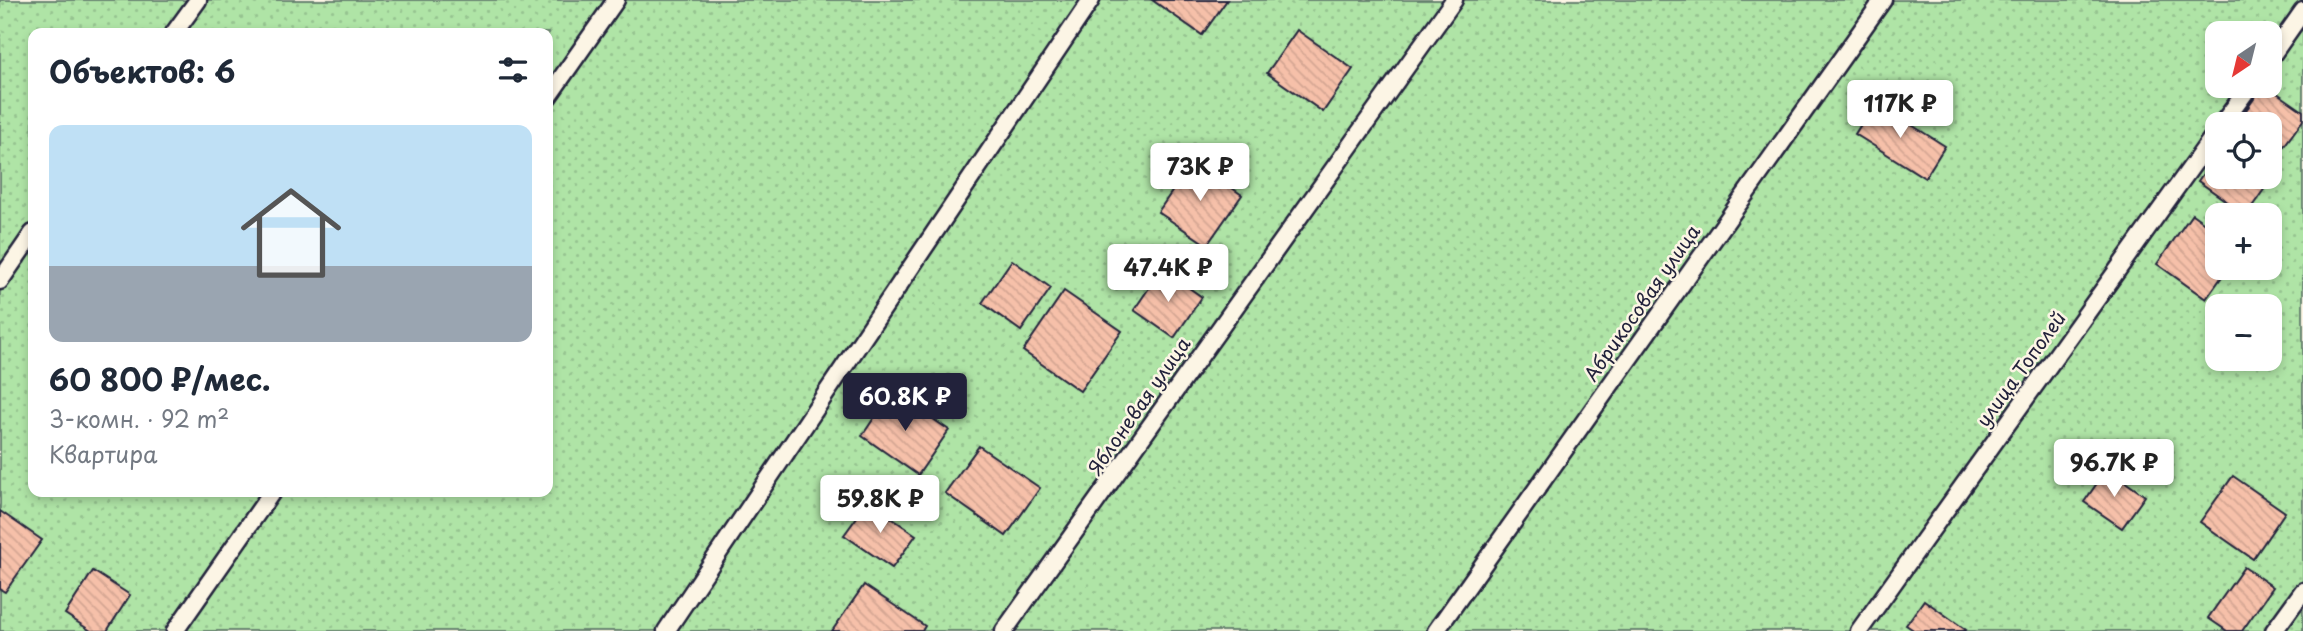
<!DOCTYPE html>
<html lang="ru">
<head>
<meta charset="utf-8">
<style>
  :root { --surface:#fff; --page:#f2f2f3; --text:#1f2937; --muted:#747a83; --line:#e0e1e3; --accent:#22223b }
  body { margin:0; font-family:"Playpen Sans",sans-serif; background:var(--page); color:var(--text); height:100vh; display:flex; flex-direction:column; font-size:26px; white-space:nowrap }
  * { box-sizing:border-box; margin:0 }
  p { font-size:23px; color:var(--muted) }
  .icon { flex:none; width:38px; height:38px; fill:none; stroke:currentColor; stroke-width:2; stroke-linecap:round; stroke-linejoin:round }
  .map { position:relative; flex:1; overflow:hidden }
  .panel { position:absolute; left:28px; top:28px; width:525px; height:469px; display:flex; flex-direction:column; background:var(--surface); border-radius:14px; box-shadow:0 4px 10px #0003 }
  .panel>* { flex:none }
  .needle { width:46px; rotate:215deg }
  .controls { position:absolute; left:2205px; top:21px; display:grid; gap:14px }
  .controls a { display:grid; place-items:center; width:77px; height:77px; border-radius:14px; background:var(--surface); box-shadow:0 4px 10px #0003; font-size:35px }
  .price { position:absolute; translate:-50% -60px; padding:0 16px; border-radius:7px; background:#fff; color:#222; font-size:23px; line-height:46px; filter:drop-shadow(0 2px 4px #0008) }
  .price::after { content:''; position:absolute; left:50%; top:42px; width:21px; height:16px; margin-left:-10px; background:inherit; clip-path:polygon(0 0,100% 0,50% 100%) }
  .price.on { background:var(--accent); color:#fff }
  ul { padding:0; list-style:none }
  li { display:grid; align-content:center; gap:14px; height:371px; padding:0 21px }
  li+li { border-top:2px solid var(--line) }
  li span { display:grid; place-items:center; height:217px; border-radius:14px; color:#555 }
  li>.icon { margin-inline-start:auto }
  span .icon { width:126px; height:126px; fill:#fffc; stroke-width:1 }
  li b { font-size:30px }
  h2 { display:flex; justify-content:space-between; align-items:center; height:84px; padding:0 21px; font-size:30px }
  .map>svg:first-child { display:block }
  .park { fill:url(#park-dots); stroke:#688370; stroke-width:2; fill-rule:evenodd }
  .building { fill:url(#building-back-hatch); stroke:#22223b; stroke-width:2 }
  .lines { fill:none; stroke-linecap:round; stroke-linejoin:round }
  .lane-casing { stroke:#22223b; stroke-width:21 }
  .lane { stroke:#fcf5e5; stroke-width:16 }
  .labels { text-anchor:middle; stroke-width:5; stroke-linejoin:round; paint-order:stroke }
  .street-label { font-size:19px; fill:#22223b; stroke:#fcf5e5 }
</style>
</head>
<body>
<div class="map">
<svg width="2303" height="631" viewBox="0 0 2303 631">
  <defs>
    <pattern id="park-dots" width="8" height="8" patternUnits="userSpaceOnUse" patternTransform="scale(1.75)"><rect width="8" height="8" fill="#afe4a6"/><path d="M2 2h.1M6 6h.1" fill="none" stroke="#96c390" stroke-width="1.8" stroke-linecap="round"/></pattern>
    <pattern id="building-back-hatch" width="6" height="6" patternUnits="userSpaceOnUse" patternTransform="scale(1.75)"><rect width="6" height="6" fill="#f6c0a9"/><path d="M-1 5l2 2M0 0l6 6M5-1l2 2" fill="none" stroke="#d3a592"/></pattern>
  </defs>
  <rect width="100%" height="100%" fill="#fcf5e5"/>
  <filter id="ink" filterUnits="userSpaceOnUse"><feTurbulence type="fractalNoise" baseFrequency=".0143" numOctaves="2"/><feDisplacementMap in="SourceGraphic" scale="14" xChannelSelector="R" yChannelSelector="G"/><feConvolveMatrix kernelMatrix="1 2 1 2 8 2 1 2 1" color-interpolation-filters="sRGB"/></filter>
  <g filter="url(#ink)">
    <path class="park" d="M0 0H2303V631H0ZM33 33H548V492H33ZM2217 33H2270V86H2217ZM2217 124H2270V177H2217ZM2217 215H2270V268H2217ZM2217 306H2270V359H2217Z"/>
    <g class="building">
      <polygon points="1152,0 1227,0 1202,35"/>
      <polygon points="1297,30 1353,69 1323,112 1267,73"/>
      <polygon points="2263,86 2267,86 2303,111 2303,120 2284,146 2270,136 2270,124 2253,124 2242,116"/>
      <polygon points="1875,102 1945,146 1925,178 1855,134"/>
      <polygon points="2217,153 2217,177 2272,178 2246,215 2198,181"/>
      <polygon points="1193,161 1242,195 1207,245 1158,212"/>
      <polygon points="2192,214 2217,232 2217,268 2228,268 2206,299 2157,264"/>
      <polygon points="1012,260 1051,288 1021,331 982,303"/>
      <polygon points="1162,269 1202,297 1174,338 1134,310"/>
      <polygon points="1064,291 1122,331 1080,391 1023,351"/>
      <polygon points="892,391 949,430 918,475 862,436"/>
      <polygon points="979,446 1040,488 1006,536 945,493"/>
      <polygon points="2107,469 2145,496 2122,528 2084,502"/>
      <polygon points="2233,476 2285,512 2253,559 2200,522"/>
      <polygon points="868,502 916,535 892,568 844,535"/>
      <polygon points="0,511 42,540 5,592 0,589"/>
      <polygon points="2244,567 2273,587 2242,631 2227,631 2208,618"/>
      <polygon points="93,571 130,595 107,631 91,631 65,614"/>
      <polygon points="864,585 925,626 922,631 832,631"/>
      <polygon points="1924,600 1966,630 1965,631 1915,631 1906,625"/>
    </g>
    <g class="lines">
      <defs>
        <g id="lane">
          <polyline points="174,33 198,0"/>
          <polyline points="2270,58 2303,11"/>
          <polyline points="548,97 616,0"/>
          <polyline points="2222,124 2250,86"/>
          <polyline points="0,281 33,233"/>
          <polyline points="175,631 272,492"/>
          <polyline points="666,631 1091,0"/>
          <polyline points="1004,631 1454,0"/>
          <polyline points="1436,631 1883,0"/>
          <polyline points="1859,631 2217,131"/>
          <polyline points="2274,631 2303,591"/>
        </g>
      </defs>
      <use href="#lane" class="lane-casing"/>
      <use href="#lane" class="lane"/>
    </g>
  </g>
  <g class="labels">
    <g class="street-label">
      <text transform="translate(1642 303) rotate(-55)" y="7">Абрикосовая улица</text>
      <text transform="translate(2021 369) rotate(-54)" y="7">улица Тополей</text>
      <text transform="translate(1139 406) rotate(-55)" y="7">Яблоневая улица</text>
    </g>
  </g>
</svg>
<div class="controls">
<a><svg class="needle" viewBox="-14 -14 28 28"><path d="M0-13l5 13h-10z" fill="#e53935"/><path d="M0 13l5-13h-10z" fill="#747a83"/></svg></a>
<a><svg class="icon" aria-label="locate" viewBox="0 0 24 24"><circle cx="12" cy="12" r="6"/><path d="M12 2v4M12 18v4M2 12h4M18 12h4"/></svg></a>
<a>+</a>
<a>−</a>
</div>
<b class="price" style="left:1900px;top:140px">117K ₽</b>
<b class="price" style="left:1200px;top:203px">73K ₽</b>
<b class="price" style="left:1168px;top:304px">47.4K ₽</b>
<b class="price on" style="left:905px;top:433px">60.8K ₽</b>
<b class="price" style="left:2114px;top:499px">96.7K ₽</b>
<b class="price" style="left:880px;top:535px">59.8K ₽</b>
<section class="panel">
<h2>Объектов: 6<svg class="icon" aria-label="filters" viewBox="0 0 24 24"><path d="M4 7h16M4 17h16"/><circle cx="9" cy="7" r="2"/><circle cx="15" cy="17" r="2"/></svg></h2>
<ul>
<li><span style="background:linear-gradient(#bfe0f5 65%,#9aa5b1 0)"><svg class="icon" aria-label="home" viewBox="0 0 24 24"><path d="M3 11l9-7 9 7M6 9v11h12V9"/></svg></span><div><b>60 800 ₽/мес.</b><p>3-комн. · 92 m²</p><p>Квартира</p></div></li>
</ul>
</section>
</div>
</body>
</html>
